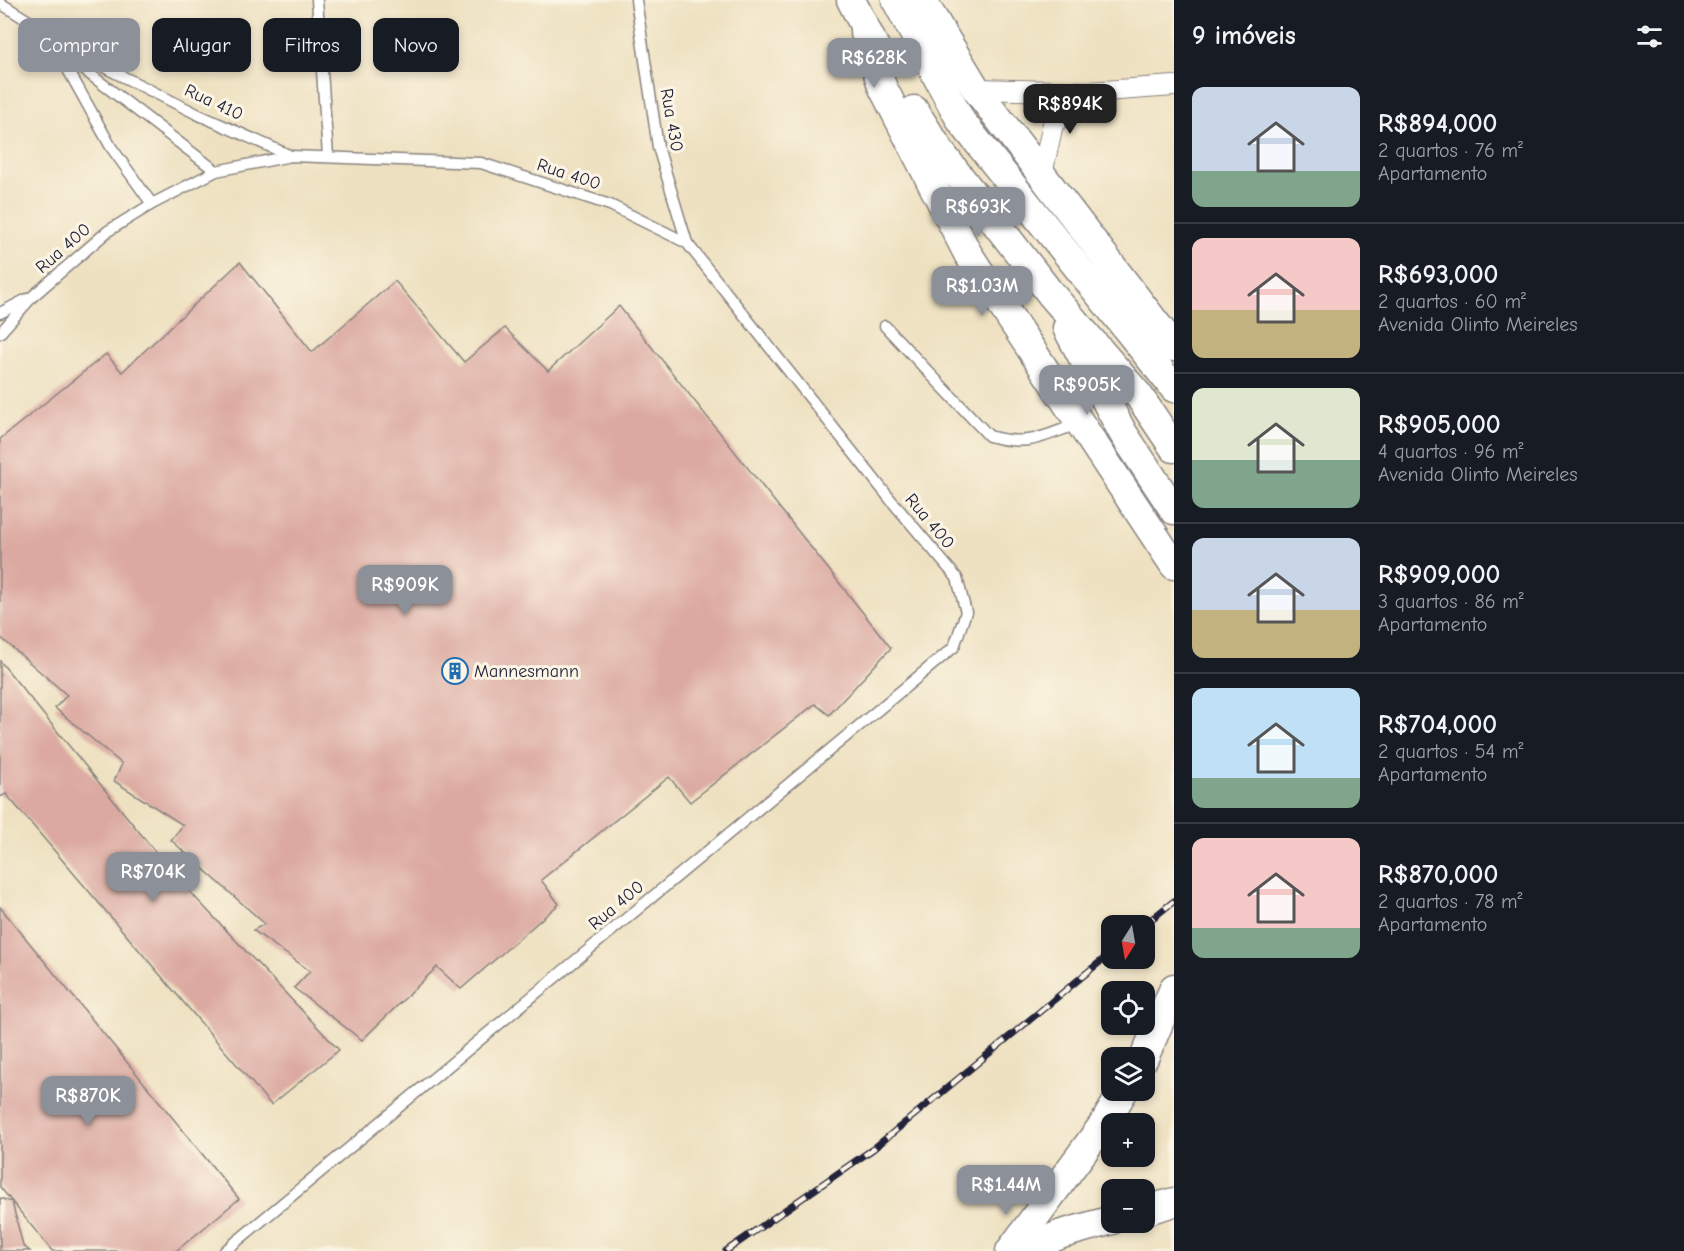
<!DOCTYPE html>
<html lang="pt">
<head>
<meta charset="utf-8">
<style>
  :root { --surface:#171b24; --page:#242831; --text:#f1f3f6; --muted:#9ea1a6; --line:#363941; --accent:#8c9099 }
  body { margin:0; font-family:"Comic Neue",sans-serif; background:var(--page); color:var(--text); height:100vh; display:flex; flex-direction:column; font-size:22px; white-space:nowrap }
  * { box-sizing:border-box; margin:0 }
  p { font-size:20px; color:var(--muted) }
  .icon { flex:none; width:33px; height:33px; fill:none; stroke:currentColor; stroke-width:2; stroke-linecap:round; stroke-linejoin:round }
  .map { position:relative; flex:1; overflow:hidden }
  .side { display:flex; flex-direction:column; background:var(--surface); width:510px }
  .side>* { flex:none }
  .guide { position:absolute; left:18px; top:18px; width:570px; height:54px; display:flex; gap:12px }
  .needle { width:39px; rotate:191deg }
  .controls { position:absolute; left:1101px; top:915px; display:grid; gap:12px }
  .controls a { display:grid; place-items:center; width:54px; height:54px; border-radius:12px; background:var(--surface); box-shadow:0 3px 9px #0003; font-size:30px }
  .price { position:absolute; translate:-50% -51px; padding:0 14px; border-radius:12px; background:var(--accent); color:#fff; font-size:20px; line-height:39px; filter:drop-shadow(0 2px 3px #0008) }
  .price::after { content:''; position:absolute; left:50%; top:36px; width:18px; height:14px; margin-left:-9px; background:inherit; clip-path:polygon(0 0,100% 0,50% 100%) }
  .price.current { background:#222; color:#fff }
  ul { padding:0; list-style:none }
  li { display:flex; align-items:center; gap:18px; height:150px; padding:0 18px }
  li+li { border-top:2px solid var(--line) }
  li span { display:grid; place-items:center; flex:none; width:168px; height:120px; border-radius:12px; color:#555 }
  li>.icon { margin-inline-start:auto }
  span .icon { width:72px; height:72px; fill:#fffc; stroke-width:1 }
  li b { font-size:26px }
  h2 { display:flex; justify-content:space-between; align-items:center; height:72px; padding:0 18px; font-size:26px }
  .pill { padding:0 21px; border-radius:12px; background:var(--surface); box-shadow:0 3px 9px #0003; font-size:21px; line-height:54px }
  .pill.current { background:var(--accent); color:#fff }
  main { display:flex; flex:1; min-height:0 }
  .map>svg:first-child { display:block }
  .building { fill:#dba9a1 }
  .lines { fill:none; stroke-linecap:round; stroke-linejoin:round }
  .lane-casing { stroke:#88827e; stroke-width:13 }
  .street-casing { stroke:#88827e; stroke-width:22 }
  .secondary-casing { stroke:#88827e; stroke-width:31 }
  .lane { stroke:#fff; stroke-width:10 }
  .street { stroke:#fff; stroke-width:20 }
  .secondary { stroke:#fff; stroke-width:28 }
  .rail-casing { stroke:#22223b; stroke-width:7 }
  .rail { stroke:#fcf5e5; stroke-width:4.5; stroke-dasharray:14; stroke-linecap:butt }
  .labels { text-anchor:middle; stroke-width:6; stroke-linejoin:round; paint-order:stroke }
  .street-label { font-size:18px; fill:#22223b; stroke:#fcf5e5 }
  .poi-label { font-size:18px; fill:#22223b; stroke:#fcf5e5; text-anchor:start }
</style>
</head>
<body>
<main>
<div class="map">
<svg width="1174" height="1251" viewBox="0 0 1174 1251">
  <rect width="100%" height="100%" fill="#fcf5e5"/>
  <filter id="ink" filterUnits="userSpaceOnUse"><feTurbulence type="fractalNoise" baseFrequency=".0167" numOctaves="2"/><feDisplacementMap in="SourceGraphic" scale="12" xChannelSelector="R" yChannelSelector="G"/><feConvolveMatrix kernelMatrix="1 2 1 2 8 2 1 2 1" color-interpolation-filters="sRGB"/></filter>
  <filter id="wash" filterUnits="userSpaceOnUse"><feTurbulence type="fractalNoise" baseFrequency=".008" numOctaves="4" result="noise"/><feDisplacementMap in="SourceGraphic" scale="24" xChannelSelector="R" yChannelSelector="G"/><feGaussianBlur stdDeviation="1.35" result="paint"/><feColorMatrix in="noise" values="0 0 0 0 0 0 0 0 0 0 0 0 0 0 0 0 0 1.4 0 .05"/><feComposite in="paint" operator="in"/></filter>
  <g filter="url(#wash)">
    <rect width="100%" height="100%" fill="#eee1c1"/>
    <g id="blocks">
      <g class="building">
        <polygon points="240,262 312,352 395,281 464,362 505,328 548,371 619,306 891,648 829,715 815,704 690,802 669,777 541,880 559,904 461,989 437,967 362,1040 294,988 310,971 253,930 265,924 171,840 183,825 114,781 122,764 55,708 67,695 0,637 0,439 106,354 122,372"/>
        <polygon points="0,661 175,876 339,1050 271,1105 6,794 0,797"/>
        <polygon points="0,907 239,1199 176,1251 52,1251 0,1187"/>
        <polygon points="0,1198 12,1202 23,1246 30,1251 0,1251"/>
      </g>
    </g>
  </g>
  <g filter="url(#ink)">
    <use href="#blocks" fill-opacity="0" stroke="#88827e" stroke-width="1.5"/>
    <g class="lines">
      <defs>
        <g id="lane">
          <polyline points="317,0 328,156"/>
          <polyline points="636,0 658,147 687,243"/>
          <polyline points="0,3 96,63 197,114 291,156"/>
          <polyline points="31,29 216,171"/>
          <polyline points="61,57 111,147 152,204"/>
          <polyline points="0,313 27,299"/>
          <path d="M885 326 989 436C1027 447 1043 437 1079 423"/>
          <polyline points="0,333 33,296 108,231 152,204 216,171 291,156 481,163 610,205 687,243 890,499 957,578 966,612 954,647 225,1251"/>
        </g>
        <g id="street">
          <polyline points="976,89 1090,92 1174,86"/>
          <polyline points="1042,174 1053,124 1090,92"/>
        </g>
        <g id="secondary">
          <polyline points="851,0 874,45"/>
          <polyline points="896,0 961,121 1174,388"/>
          <polyline points="922,0 976,89 1174,347"/>
          <polyline points="864,30 882,86 968,254 1174,565"/>
          <polyline points="914,110 942,154 1050,293 1139,396 1174,448"/>
          <polyline points="1067,328 1123,433 1174,510"/>
          <polyline points="1144,1058 1174,988"/>
          <polyline points="1144,1211 1174,1202"/>
          <polyline points="1010,1251 1105,1122 1124,1090"/>
          <polyline points="1021,1251 1062,1234 1112,1220"/>
        </g>
      </defs>
      <use href="#lane" class="lane-casing"/>
      <use href="#street" class="street-casing"/>
      <use href="#secondary" class="secondary-casing"/>
      <use href="#lane" class="lane"/>
      <use href="#street" class="street"/>
      <use href="#secondary" class="secondary"/>
      <defs>
        <g id="rail">
          <polyline points="1143,926 1174,901"/>
          <polyline points="726,1251 873,1149 1112,952"/>
        </g>
      </defs>
      <use href="#rail" class="rail-casing"/>
      <use href="#rail" class="rail"/>
    </g>
  </g>
  <defs>
    <symbol id="building-ring" viewBox="-11 -11 22 22"><circle r="9.5" fill="#fcf5e5" stroke="#1f6fb2" stroke-width="1.5"/><path d="M-4-6H4V6H1V3H-1V6H-4ZM-2.5-4.3h1.7v1.8h-1.7ZM.8-4.3h1.7v1.8H.8ZM-2.5-1h1.7V.8h-1.7ZM.8-1h1.7V.8H.8Z" fill="#1f6fb2"/></symbol>
  </defs>
  <g fill-rule="evenodd">
    <use href="#building-ring" x="440" y="656" width="30" height="30"/>
  </g>
  <g class="labels">
    <g class="street-label">
      <text transform="translate(214 102) rotate(25)" y="6">Rua 410</text>
      <text transform="translate(672 120) rotate(80)" y="6">Rua 430</text>
      <text transform="translate(569 174) rotate(18)" y="6">Rua 400</text>
      <text transform="translate(63 248) rotate(-41)" y="6">Rua 400</text>
      <text transform="translate(930 521) rotate(50)" y="6">Rua 400</text>
      <text transform="translate(616 905) rotate(-40)" y="6">Rua 400</text>
    </g>
    <g class="poi-label">
      <text x="474" y="677">Mannesmann</text>
    </g>
  </g>
</svg>
<div class="controls">
<a><svg class="needle" viewBox="-14 -14 28 28"><path d="M0-13l5 13h-10z" fill="#e53935"/><path d="M0 13l5-13h-10z" fill="#9ea1a6"/></svg></a>
<a><svg class="icon" aria-label="locate" viewBox="0 0 24 24"><circle cx="12" cy="12" r="6"/><path d="M12 2v4M12 18v4M2 12h4M18 12h4"/></svg></a>
<a><svg class="icon" aria-label="layers" viewBox="0 0 24 24"><path d="M12 4l9 5-9 5-9-5zM3 14l9 5 9-5"/></svg></a>
<a>+</a>
<a>−</a>
</div>
<b class="price" style="left:874px;top:89px">R$628K</b>
<b class="price current" style="left:1070px;top:135px">R$894K</b>
<b class="price" style="left:978px;top:238px">R$693K</b>
<b class="price" style="left:982px;top:317px">R$1.03M</b>
<b class="price" style="left:1087px;top:416px">R$905K</b>
<b class="price" style="left:405px;top:616px">R$909K</b>
<b class="price" style="left:153px;top:903px">R$704K</b>
<b class="price" style="left:88px;top:1127px">R$870K</b>
<b class="price" style="left:1006px;top:1216px">R$1.44M</b>
<div class="guide">
<a class="pill current">Comprar</a>
<a class="pill">Alugar</a>
<a class="pill">Filtros</a>
<a class="pill">Novo</a>
</div>
</div>
<section class="side">
<h2>9 imóveis<svg class="icon" aria-label="filters" viewBox="0 0 24 24"><path d="M4 7h16M4 17h16"/><circle cx="9" cy="7" r="2"/><circle cx="15" cy="17" r="2"/></svg></h2>
<ul>
<li><span style="background:linear-gradient(#c9d6e8 70%,#7fa58c 0)"><svg class="icon" aria-label="home" viewBox="0 0 24 24"><path d="M3 11l9-7 9 7M6 9v11h12V9"/></svg></span><div><b>R$894,000</b><p>2 quartos · 76 m²</p><p>Apartamento</p></div></li>
<li><span style="background:linear-gradient(#f6c9c9 60%,#c2b280 0)"><svg class="icon" aria-label="home" viewBox="0 0 24 24"><path d="M3 11l9-7 9 7M6 9v11h12V9"/></svg></span><div><b>R$693,000</b><p>2 quartos · 60 m²</p><p>Avenida Olinto Meireles</p></div></li>
<li><span style="background:linear-gradient(#dfe7d0 60%,#7fa58c 0)"><svg class="icon" aria-label="home" viewBox="0 0 24 24"><path d="M3 11l9-7 9 7M6 9v11h12V9"/></svg></span><div><b>R$905,000</b><p>4 quartos · 96 m²</p><p>Avenida Olinto Meireles</p></div></li>
<li><span style="background:linear-gradient(#c9d6e8 60%,#c2b280 0)"><svg class="icon" aria-label="home" viewBox="0 0 24 24"><path d="M3 11l9-7 9 7M6 9v11h12V9"/></svg></span><div><b>R$909,000</b><p>3 quartos · 86 m²</p><p>Apartamento</p></div></li>
<li><span style="background:linear-gradient(#bfe0f5 75%,#7fa58c 0)"><svg class="icon" aria-label="home" viewBox="0 0 24 24"><path d="M3 11l9-7 9 7M6 9v11h12V9"/></svg></span><div><b>R$704,000</b><p>2 quartos · 54 m²</p><p>Apartamento</p></div></li>
<li><span style="background:linear-gradient(#f6c9c9 75%,#7fa58c 0)"><svg class="icon" aria-label="home" viewBox="0 0 24 24"><path d="M3 11l9-7 9 7M6 9v11h12V9"/></svg></span><div><b>R$870,000</b><p>2 quartos · 78 m²</p><p>Apartamento</p></div></li>
</ul>
</section>
</main>
</body>
</html>
